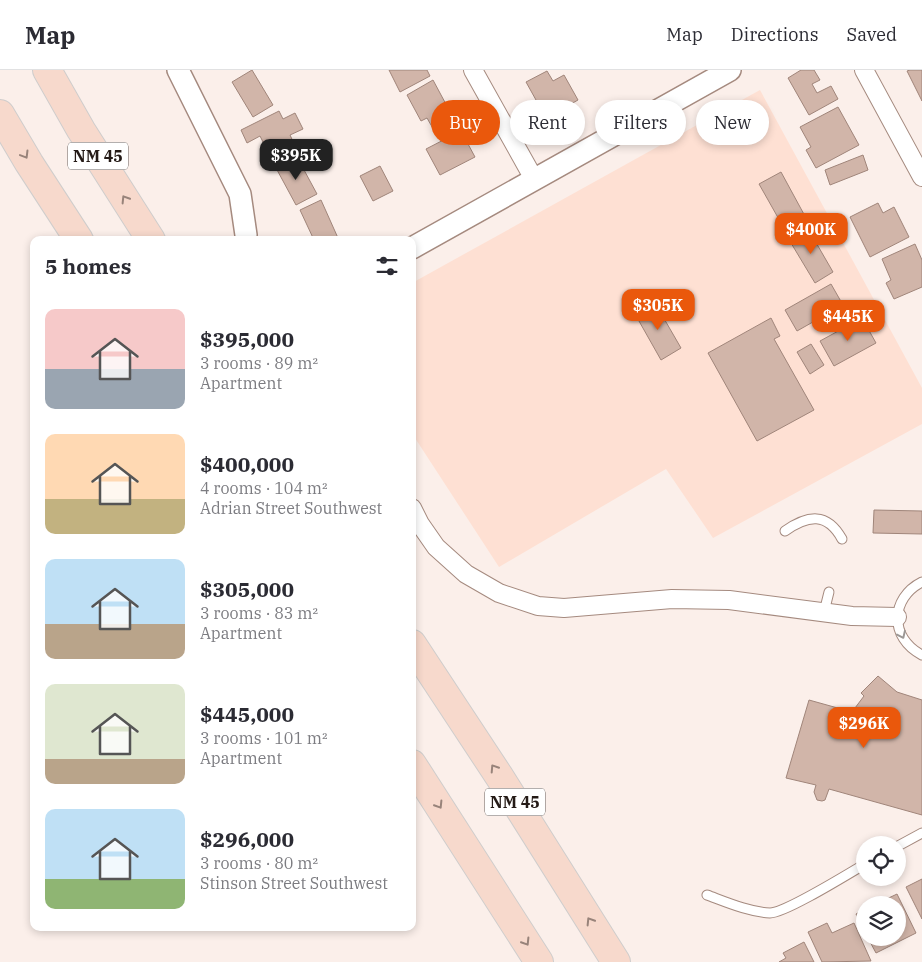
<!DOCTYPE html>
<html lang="en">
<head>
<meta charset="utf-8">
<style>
  :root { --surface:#fff; --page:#f2f2f3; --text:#2b2b33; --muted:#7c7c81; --line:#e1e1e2; --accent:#ea580c }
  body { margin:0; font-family:"IBM Plex Serif",serif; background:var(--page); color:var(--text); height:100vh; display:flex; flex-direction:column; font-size:19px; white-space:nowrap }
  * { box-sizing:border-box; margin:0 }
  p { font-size:16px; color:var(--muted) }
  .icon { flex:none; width:28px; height:28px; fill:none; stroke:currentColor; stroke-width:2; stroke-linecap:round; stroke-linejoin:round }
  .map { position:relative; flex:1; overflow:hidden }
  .details { position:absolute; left:30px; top:166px; width:386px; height:695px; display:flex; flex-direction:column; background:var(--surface); border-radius:10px; box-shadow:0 2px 8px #0003 }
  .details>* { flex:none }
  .hud { position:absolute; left:431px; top:30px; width:415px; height:45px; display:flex; gap:10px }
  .tools { position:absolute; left:856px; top:766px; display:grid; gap:10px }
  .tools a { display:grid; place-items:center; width:50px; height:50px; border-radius:50%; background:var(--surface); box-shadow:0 2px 8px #0003; font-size:25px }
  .price { position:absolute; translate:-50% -42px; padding:0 11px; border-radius:10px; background:var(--accent); color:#fff; font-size:16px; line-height:32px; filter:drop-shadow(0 1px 2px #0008) }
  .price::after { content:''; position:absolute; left:50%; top:30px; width:15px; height:11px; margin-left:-8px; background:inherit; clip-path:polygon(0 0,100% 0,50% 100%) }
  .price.current { background:#222; color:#fff }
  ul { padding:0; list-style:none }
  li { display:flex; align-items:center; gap:15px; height:125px; padding:0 15px }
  li span { display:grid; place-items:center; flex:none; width:140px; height:100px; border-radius:10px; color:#555 }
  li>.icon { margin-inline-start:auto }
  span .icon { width:60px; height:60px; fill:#fffc; stroke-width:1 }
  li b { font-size:21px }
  h2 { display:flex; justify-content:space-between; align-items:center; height:60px; padding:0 15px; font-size:21px }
  .chip { padding:0 18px; border-radius:22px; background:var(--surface); box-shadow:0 2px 8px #0003; font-size:18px; line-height:45px }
  .chip.current { background:var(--accent); color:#fff }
  header { display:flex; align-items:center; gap:30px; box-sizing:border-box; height:70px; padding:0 25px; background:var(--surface); border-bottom:1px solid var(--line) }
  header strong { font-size:24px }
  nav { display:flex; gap:28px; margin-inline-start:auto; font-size:18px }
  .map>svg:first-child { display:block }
  .built { fill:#fee0d3 }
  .building { fill:#d1b5a9; stroke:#a0857a }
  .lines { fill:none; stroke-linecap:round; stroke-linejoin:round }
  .service-casing { stroke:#a58a7f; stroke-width:11 }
  .minor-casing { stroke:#a58a7f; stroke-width:20 }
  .tertiary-casing { stroke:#a58a7f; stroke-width:24 }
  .primary-casing { stroke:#cfcdcc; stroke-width:30 }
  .service { stroke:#fff; stroke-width:9 }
  .minor { stroke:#fff; stroke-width:18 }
  .tertiary { stroke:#fff; stroke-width:21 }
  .primary { stroke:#f7d9cc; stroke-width:28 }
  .oneway { stroke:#98837a }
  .oneway2 { stroke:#9c9896 }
  .labels { text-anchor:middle; stroke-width:4.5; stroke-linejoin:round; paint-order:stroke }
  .shield { fill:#fff; stroke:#665f5c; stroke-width:1 }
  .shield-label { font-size:16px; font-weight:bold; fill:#241a16 }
</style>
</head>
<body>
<header>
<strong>Map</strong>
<nav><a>Map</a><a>Directions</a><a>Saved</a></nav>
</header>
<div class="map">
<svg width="922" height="892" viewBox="0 0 922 892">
  <rect width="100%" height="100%" fill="#fbefea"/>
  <polygon class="built" points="760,20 922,318 922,354 713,468 666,399 499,497 413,365 412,213"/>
  <g class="building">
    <polygon points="252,0 273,35 253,47 232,12"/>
    <polygon points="389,0 427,0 430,6 400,22"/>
    <polygon points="801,0 814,0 820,10 812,14 817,23 831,16 838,29 809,45 788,8"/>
    <polygon points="910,0 922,0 922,31 907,1"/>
    <polygon points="547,1 553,11 564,5 578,30 546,48 526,12"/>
    <polygon points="433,10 455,51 435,62 427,48 421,51 407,25"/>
    <polygon points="838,37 859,75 816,98 806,80 811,77 800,57"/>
    <polygon points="279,41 283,49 295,43 303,59 290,65 297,80 273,92 260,66 247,73 241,60"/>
    <polygon points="461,61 475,87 440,105 426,79"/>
    <polygon points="863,85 868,100 830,115 825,100"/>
    <polygon points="297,87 317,124 296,135 276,98"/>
    <polygon points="380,96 393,121 373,131 360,106"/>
    <polygon points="781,102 806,148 785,160 759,114"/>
    <polygon points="321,130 338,168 333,170 314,170 300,140"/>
    <polygon points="878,133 883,143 894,137 909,167 870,187 850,147"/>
    <polygon points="807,157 833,202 815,213 788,168"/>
    <polygon points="915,174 922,190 922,217 894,229 886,213 891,210 882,189"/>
    <polygon points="831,214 843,235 797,261 785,240"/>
    <polygon points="655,233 681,278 661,290 635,244"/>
    <polygon points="771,248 780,266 774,269 814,340 757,371 708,283"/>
    <polygon points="862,248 876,273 834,296 820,271"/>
    <polygon points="811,274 824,295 810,304 797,282"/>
    <polygon points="874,440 922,441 922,464 873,463"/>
    <polygon points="878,606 897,622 922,630 922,745 829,719 825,730 822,731 817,730 814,722 816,715 786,708 809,630 852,642 864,626 861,623"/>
    <polygon points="922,809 922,849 906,817"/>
    <polygon points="897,824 916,863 876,883 868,868 898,868 898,835 874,835"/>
    <polygon points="865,839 865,861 856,844"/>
    <polygon points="827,853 832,863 854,853 871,891 822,892 808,862"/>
    <polygon points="804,872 814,892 779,892 786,888 783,883"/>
  </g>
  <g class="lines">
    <defs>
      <g id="service">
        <path d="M785 461C808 445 827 442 842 469"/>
        <path d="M922 512C890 528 889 568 922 585"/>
        <polyline points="824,542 829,522"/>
        <polyline points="898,776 922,763"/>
        <path d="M707 825C726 832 749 842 770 843 785 843 848 804 865 794"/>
      </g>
      <g id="minor">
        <polyline points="473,0 534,109"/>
        <polyline points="864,0 922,107"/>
        <polyline points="412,438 420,454 436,477 466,504 499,523 538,536 564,538 672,529 729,530 852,546 897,547"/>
      </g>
      <g id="tertiary">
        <polyline points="178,0 240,124 246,165"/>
        <polyline points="412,178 730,0"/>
      </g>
      <g id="primary">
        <polyline points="47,0 81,60 151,170"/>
        <polyline points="0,44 29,93 79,170"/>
        <polyline points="412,574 499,706 616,892"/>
        <polyline points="412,694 539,892"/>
      </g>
    </defs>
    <use href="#service" class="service-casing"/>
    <use href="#minor" class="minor-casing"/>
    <use href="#tertiary" class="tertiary-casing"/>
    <use href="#primary" class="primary-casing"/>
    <use href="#service" class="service"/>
    <use href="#minor" class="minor"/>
    <use href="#tertiary" class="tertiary"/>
    <use href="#primary" class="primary"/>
  </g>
  <defs><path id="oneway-chevron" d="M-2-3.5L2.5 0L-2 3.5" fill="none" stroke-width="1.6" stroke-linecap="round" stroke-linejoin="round" transform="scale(1.25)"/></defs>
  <g class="oneway">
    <use href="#oneway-chevron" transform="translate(25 85) rotate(59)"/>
    <use href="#oneway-chevron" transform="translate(125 129) rotate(-122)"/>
    <use href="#oneway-chevron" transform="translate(494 698) rotate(-123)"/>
    <use href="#oneway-chevron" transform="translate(439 735) rotate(58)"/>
    <use href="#oneway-chevron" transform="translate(590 851) rotate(-122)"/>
    <use href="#oneway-chevron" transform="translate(526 872) rotate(58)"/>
  </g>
  <use class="oneway2" href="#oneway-chevron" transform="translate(902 565) rotate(65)"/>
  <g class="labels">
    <g class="shield">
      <rect x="68" y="72.5" width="60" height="27" rx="4"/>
      <rect x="485" y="718.5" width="60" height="27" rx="4"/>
    </g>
    <g class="shield-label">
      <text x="98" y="92">NM 45</text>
      <text x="515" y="738">NM 45</text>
    </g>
  </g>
</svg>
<div class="tools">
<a><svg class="icon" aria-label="locate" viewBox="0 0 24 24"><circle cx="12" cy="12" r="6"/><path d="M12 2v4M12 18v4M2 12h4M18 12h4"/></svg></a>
<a><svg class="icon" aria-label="layers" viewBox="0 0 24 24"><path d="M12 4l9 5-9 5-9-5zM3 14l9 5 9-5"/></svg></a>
</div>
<b class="price current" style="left:296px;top:111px">$395K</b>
<b class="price" style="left:811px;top:185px">$400K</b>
<b class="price" style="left:658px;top:261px">$305K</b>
<b class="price" style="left:848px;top:272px">$445K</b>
<b class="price" style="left:864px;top:679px">$296K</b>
<div class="hud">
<a class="chip current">Buy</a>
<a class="chip">Rent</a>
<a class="chip">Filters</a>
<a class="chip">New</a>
</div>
<section class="details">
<h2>5 homes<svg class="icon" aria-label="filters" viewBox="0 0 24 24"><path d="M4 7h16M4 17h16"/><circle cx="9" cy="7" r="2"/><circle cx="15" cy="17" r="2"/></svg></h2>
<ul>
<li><span style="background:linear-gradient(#f6c9c9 60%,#9aa5b1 0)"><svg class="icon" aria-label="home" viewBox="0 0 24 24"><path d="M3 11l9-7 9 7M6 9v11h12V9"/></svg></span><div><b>$395,000</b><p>3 rooms · 89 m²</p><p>Apartment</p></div></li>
<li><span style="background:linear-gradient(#ffd9b3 65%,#c2b280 0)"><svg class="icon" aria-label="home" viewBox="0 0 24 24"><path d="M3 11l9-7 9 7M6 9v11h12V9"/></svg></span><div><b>$400,000</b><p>4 rooms · 104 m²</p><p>Adrian Street Southwest</p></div></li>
<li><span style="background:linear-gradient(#bfe0f5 65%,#b9a48a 0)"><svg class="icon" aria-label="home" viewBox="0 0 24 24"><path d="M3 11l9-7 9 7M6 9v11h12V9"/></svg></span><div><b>$305,000</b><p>3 rooms · 83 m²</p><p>Apartment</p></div></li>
<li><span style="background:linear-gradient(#dfe7d0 75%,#b9a48a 0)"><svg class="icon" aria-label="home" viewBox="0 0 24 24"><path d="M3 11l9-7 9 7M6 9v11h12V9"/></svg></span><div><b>$445,000</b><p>3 rooms · 101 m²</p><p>Apartment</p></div></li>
<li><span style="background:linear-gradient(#bfe0f5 70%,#8fb573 0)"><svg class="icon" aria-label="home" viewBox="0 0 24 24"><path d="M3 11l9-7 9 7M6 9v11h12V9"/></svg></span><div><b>$296,000</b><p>3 rooms · 80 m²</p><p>Stinson Street Southwest</p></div></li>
</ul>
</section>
</div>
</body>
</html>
